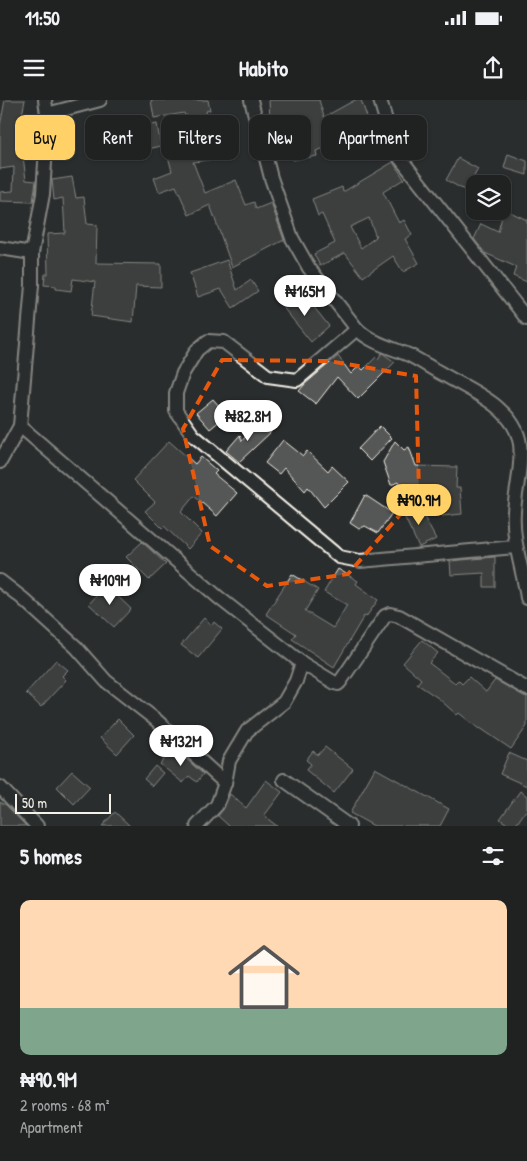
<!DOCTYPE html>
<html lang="en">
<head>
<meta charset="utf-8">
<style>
  :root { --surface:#202222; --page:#2d2f2f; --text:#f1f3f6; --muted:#a2a4a5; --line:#3d3f40; --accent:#ffd166 }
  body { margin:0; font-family:"Patrick Hand",sans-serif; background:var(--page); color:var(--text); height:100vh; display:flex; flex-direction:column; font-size:19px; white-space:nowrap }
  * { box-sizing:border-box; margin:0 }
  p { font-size:16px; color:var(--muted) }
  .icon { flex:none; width:28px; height:28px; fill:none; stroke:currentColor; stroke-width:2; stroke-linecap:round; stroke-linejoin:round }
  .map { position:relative; height:726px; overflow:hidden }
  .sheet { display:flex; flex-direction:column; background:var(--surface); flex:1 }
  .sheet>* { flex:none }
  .banner { position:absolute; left:15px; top:15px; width:498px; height:45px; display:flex; gap:10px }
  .tools { position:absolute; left:466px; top:75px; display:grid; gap:10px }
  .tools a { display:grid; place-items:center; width:45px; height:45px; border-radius:10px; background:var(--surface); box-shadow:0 1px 4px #0004,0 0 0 1px var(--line); font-size:25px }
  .scale { position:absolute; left:15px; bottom:12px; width:96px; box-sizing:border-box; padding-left:5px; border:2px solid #f4f1e8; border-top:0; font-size:14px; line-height:18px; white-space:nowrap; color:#f4f1e8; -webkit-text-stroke:4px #2a2d2e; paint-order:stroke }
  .price { position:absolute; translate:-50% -42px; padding:0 11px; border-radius:18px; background:#fff; color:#222; font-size:16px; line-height:32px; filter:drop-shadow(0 1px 2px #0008) }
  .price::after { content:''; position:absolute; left:50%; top:30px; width:15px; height:11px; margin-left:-8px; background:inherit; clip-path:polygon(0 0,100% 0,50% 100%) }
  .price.selected { background:var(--accent); color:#111 }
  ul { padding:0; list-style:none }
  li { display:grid; align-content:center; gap:10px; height:265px; padding:0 20px }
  li span { display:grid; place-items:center; height:155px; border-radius:10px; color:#555 }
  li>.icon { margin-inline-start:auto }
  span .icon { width:90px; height:90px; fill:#fffc; stroke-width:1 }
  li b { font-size:21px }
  h2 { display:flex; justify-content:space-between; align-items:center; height:60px; padding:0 20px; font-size:21px }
  .pill { padding:0 18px; border-radius:10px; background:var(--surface); box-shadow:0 1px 4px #0004,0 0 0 1px var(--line); font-size:18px; line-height:45px }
  .pill.selected { background:var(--accent); color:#111 }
  .status { display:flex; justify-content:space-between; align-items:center; height:35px; padding:0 25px; background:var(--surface); direction:ltr }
  .status svg { height:14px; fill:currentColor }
  header { display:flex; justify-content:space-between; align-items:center; height:65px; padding:0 20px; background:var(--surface); font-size:22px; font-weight:700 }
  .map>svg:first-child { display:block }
  .building { fill:#555756; stroke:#f4f1e8; fill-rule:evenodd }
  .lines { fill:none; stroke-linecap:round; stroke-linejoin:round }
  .minor-casing { stroke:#f4f1e8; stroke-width:16 }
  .minor { stroke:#2a2d2e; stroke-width:12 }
  .marked { fill:none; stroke:#e8590c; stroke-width:4; stroke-dasharray:10 6; stroke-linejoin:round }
</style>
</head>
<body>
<div class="status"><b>11:50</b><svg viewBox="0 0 49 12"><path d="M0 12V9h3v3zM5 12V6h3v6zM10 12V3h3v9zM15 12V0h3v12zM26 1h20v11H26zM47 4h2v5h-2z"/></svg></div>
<header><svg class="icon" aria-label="menu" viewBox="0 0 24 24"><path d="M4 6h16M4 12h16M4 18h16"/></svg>Habito<svg class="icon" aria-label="share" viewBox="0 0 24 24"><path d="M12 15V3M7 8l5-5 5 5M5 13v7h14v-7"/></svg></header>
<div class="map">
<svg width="527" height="726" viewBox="0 0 527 726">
  <rect width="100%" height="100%" fill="#2a2d2e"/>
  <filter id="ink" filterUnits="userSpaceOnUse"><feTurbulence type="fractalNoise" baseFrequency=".02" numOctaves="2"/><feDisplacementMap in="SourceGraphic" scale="10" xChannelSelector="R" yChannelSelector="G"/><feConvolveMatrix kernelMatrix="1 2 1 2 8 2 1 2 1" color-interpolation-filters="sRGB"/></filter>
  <g filter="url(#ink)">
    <g class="building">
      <polygon points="5,0 25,0 17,40 21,40 26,80 36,81 33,102 0,101 0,92 13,91 14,67 0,69 0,26"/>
      <polygon points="151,0 208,0 210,10 206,11 215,59 193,62 205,93 236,80 246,105 254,102 256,109 271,103 284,140 232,167 210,105 189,115 176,86 159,92 154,78 172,71 167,53 192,47 187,15 185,16 184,13 154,18"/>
      <polygon points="269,0 319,0 324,17 355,0 361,0 367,17 333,27 339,43 316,51 317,56 293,60 289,37 270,42 265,22 270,20"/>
      <polygon points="157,24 161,46 144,50 139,27"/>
      <polygon points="508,54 527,61 527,75 504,68"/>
      <polygon points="458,58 478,69 466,91 446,80"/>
      <path d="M393 62 404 79 383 92 399 123 404 120 412 135 405 139 419 163 403 172 393 156 363 177 345 153 320 166 314 154 335 143 322 114 318 116 312 99 342 87 343 92ZM369 118 376 137 361 148 350 127Z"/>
      <polygon points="72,77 76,98 84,97 87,124 97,125 96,163 161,164 161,187 136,186 133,222 91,216 95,182 73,179 71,191 56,189 56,186 44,185 45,174 48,174 47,134 65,133 63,98 54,100 52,80"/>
      <polygon points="504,109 527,120 527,182 513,176 516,167 485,153 474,139 481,124 498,132"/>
      <polygon points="227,160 237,190 251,180 258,191 233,208 221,189 198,197 190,173"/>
      <polygon points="296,193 309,210 313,206 329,226 311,242 281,205"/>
      <polygon points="382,253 395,262 358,299 337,277 316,304 299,291 305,284 338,256 351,274 359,266 363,270 376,257 378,259"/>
      <polygon points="213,299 227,315 210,329 196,313"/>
      <polygon points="257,322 271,332 239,362 226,351 240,335 242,341"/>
      <polygon points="380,326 392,338 370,361 358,349"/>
      <polygon points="283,340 303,356 307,351 328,371 332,366 349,382 324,407 308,387 305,391 284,368 279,374 265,363"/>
      <polygon points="169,341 195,364 201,357 217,371 214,374 237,393 217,416 194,396 181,412 202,433 188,449 164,426 162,428 145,411 155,402 133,380"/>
      <polygon points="395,341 404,350 409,347 416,366 457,367 456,388 460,388 462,414 442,416 439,392 407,403 398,382 391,385 383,362"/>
      <polygon points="365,395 392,413 378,433 365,426 359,429 350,423"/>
      <polygon points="417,404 436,439 419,447 402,412"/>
      <polygon points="142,442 166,464 149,480 126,457"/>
      <polygon points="495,457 495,487 484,487 484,473 451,475 450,461"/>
      <polygon points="338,469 358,481 356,484 378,500 366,517 364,516 334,567 292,539 296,534 266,514 292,474 318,490 305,511 333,528 347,505 324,492"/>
      <polygon points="106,485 131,509 114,527 89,504"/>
      <polygon points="204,518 212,525 214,522 222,529 198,558 181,545"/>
      <polygon points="422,540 438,553 429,563 455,583 458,580 462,584 469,577 486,592 495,580 527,597 527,626 511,649 480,628 479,629 459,613 457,615 438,598 417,584 421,579 403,563"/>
      <polygon points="56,560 68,570 62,576 66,580 41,607 26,593"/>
      <polygon points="118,619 134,635 117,654 100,638"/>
      <polygon points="325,647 353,669 334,693 306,670 311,664 306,660 313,651 318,655"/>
      <polygon points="174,648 203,674 197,682 189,676 183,683 160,664"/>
      <polygon points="509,653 527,661 527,686 500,674"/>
      <polygon points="155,666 163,673 152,686 144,679"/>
      <polygon points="375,668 449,709 440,726 374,726 350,713"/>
      <polygon points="72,671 90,687 74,704 57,687"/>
      <polygon points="266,680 282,692 264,716 277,726 229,726 218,716 224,708 230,694 246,708"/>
      <polygon points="520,691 527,696 527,709 515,726 510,726 500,719"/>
      <polygon points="0,702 6,705 26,726 0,726"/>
      <polygon points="115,712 130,726 102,726"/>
    </g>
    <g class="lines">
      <defs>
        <g id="minor">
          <path d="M251 0 271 78 292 138 309 168 357 229C371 243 393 248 411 256 422 262 433 269 444 275 472 291 515 308 520 344 523 364 515 392 514 412 512 442 523 469 527 498"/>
          <polyline points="380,0 392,41 400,58 527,219"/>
          <polyline points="47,14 100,0"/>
          <polyline points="0,148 32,153"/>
          <polyline points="357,229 297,280 268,276 224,242 208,241 197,250 183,273 176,293 176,311 193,335 339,457 360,461 515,447"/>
          <polyline points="20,326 218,497 302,563 335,583 338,584 340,582 385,516 390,514 399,516 527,589"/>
          <polyline points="0,362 20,326 32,185 32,153 43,94 46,47 47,14 45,0"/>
          <polyline points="0,481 22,498 76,547 106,581 156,620 225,683"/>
          <polyline points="284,680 349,726"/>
          <polyline points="0,687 37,726"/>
          <polyline points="197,726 217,705 225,683 229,661 247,631 284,602 296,581 302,563"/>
        </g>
      </defs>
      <use href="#minor" class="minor-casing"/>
      <use href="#minor" class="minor"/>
    </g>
  </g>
  <path d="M0 0H527V726H0ZM222 260 329 261 416 276 419 393 348 474 267 486 210 446 183 329Z" fill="#2a2d2e" fill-opacity=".55" fill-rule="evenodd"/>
  <path class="marked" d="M222 260 329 261 416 276 419 393 348 474 267 486 210 446 183 329Z"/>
</svg>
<div class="tools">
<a><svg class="icon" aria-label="layers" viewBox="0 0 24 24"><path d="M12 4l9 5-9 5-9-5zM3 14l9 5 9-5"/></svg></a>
</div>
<div class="scale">50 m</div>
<b class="price" style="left:305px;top:217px">₦165M</b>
<b class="price" style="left:248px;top:342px">₦82.8M</b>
<b class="price selected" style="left:419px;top:426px">₦90.9M</b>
<b class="price" style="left:110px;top:506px">₦109M</b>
<b class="price" style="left:181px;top:667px">₦132M</b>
<div class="banner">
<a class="pill selected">Buy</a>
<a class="pill">Rent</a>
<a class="pill">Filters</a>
<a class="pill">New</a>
<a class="pill">Apartment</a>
</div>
</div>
<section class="sheet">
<h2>5 homes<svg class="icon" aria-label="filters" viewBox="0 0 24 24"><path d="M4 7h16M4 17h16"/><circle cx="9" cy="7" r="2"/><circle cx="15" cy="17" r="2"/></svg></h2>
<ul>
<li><span style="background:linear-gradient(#ffd9b3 70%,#7fa58c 0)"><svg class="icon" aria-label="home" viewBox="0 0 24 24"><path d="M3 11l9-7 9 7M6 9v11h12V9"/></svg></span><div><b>₦90.9M</b><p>2 rooms · 68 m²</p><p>Apartment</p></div></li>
</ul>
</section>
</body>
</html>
